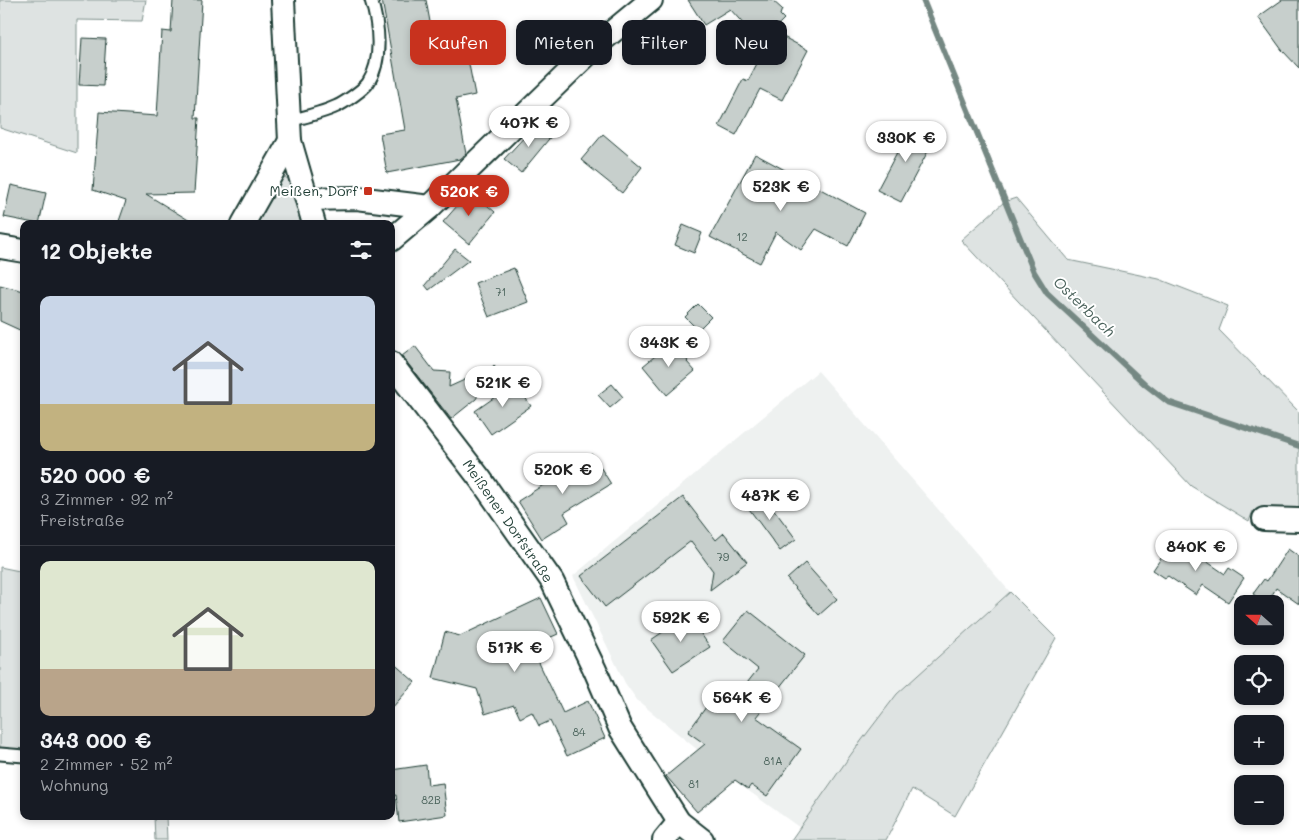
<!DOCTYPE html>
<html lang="de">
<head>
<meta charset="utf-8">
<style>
  :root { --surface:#171b24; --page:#20242c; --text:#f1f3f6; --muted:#9ea1a6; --line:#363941; --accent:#c8321e }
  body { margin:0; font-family:Mali,sans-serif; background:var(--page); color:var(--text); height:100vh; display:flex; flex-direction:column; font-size:19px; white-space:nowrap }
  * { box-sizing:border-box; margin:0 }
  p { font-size:16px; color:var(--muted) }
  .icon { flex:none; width:28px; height:28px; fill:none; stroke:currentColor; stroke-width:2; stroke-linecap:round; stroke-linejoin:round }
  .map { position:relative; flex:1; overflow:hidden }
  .sheet { position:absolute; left:20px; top:220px; width:375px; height:600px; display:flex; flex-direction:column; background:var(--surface); border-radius:10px; box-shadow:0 2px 8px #0003 }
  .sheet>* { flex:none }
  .guide { position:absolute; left:410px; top:20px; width:475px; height:45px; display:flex; gap:10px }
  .needle { width:32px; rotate:291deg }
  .controls { position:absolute; left:1234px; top:595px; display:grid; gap:10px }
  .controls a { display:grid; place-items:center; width:50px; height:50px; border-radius:10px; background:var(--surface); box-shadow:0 2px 8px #0003; font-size:25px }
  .price { position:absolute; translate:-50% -42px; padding:0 11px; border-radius:18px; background:#fff; color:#222; font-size:16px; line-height:32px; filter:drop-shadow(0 1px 2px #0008) }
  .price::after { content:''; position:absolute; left:50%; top:30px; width:15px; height:11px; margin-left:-8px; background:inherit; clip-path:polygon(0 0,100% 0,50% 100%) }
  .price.active { background:var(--accent); color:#fff }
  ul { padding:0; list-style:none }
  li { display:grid; align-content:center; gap:10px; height:265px; padding:0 20px }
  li+li { border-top:1px solid var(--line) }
  li span { display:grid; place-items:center; height:155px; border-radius:10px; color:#555 }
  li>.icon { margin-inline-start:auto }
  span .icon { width:90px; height:90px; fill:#fffc; stroke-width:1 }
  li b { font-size:21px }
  h2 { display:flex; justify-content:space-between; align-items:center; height:60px; padding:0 20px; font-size:21px }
  .tag { padding:0 18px; border-radius:10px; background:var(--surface); box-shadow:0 2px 8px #0003; font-size:18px; line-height:45px }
  .tag.active { background:var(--accent); color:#fff }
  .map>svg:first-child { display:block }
  .built { fill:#eef1f0 }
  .green { fill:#dee3e2; stroke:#7e908b }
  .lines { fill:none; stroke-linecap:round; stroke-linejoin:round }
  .stream { stroke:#758883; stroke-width:6 }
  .building { fill:#c7cfcc; stroke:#1f3d34 }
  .lane-casing { stroke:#1f3d34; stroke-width:15 }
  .street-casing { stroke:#1f3d34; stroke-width:26 }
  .lane { stroke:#fff; stroke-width:11 }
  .street { stroke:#fff; stroke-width:22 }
  .poi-dot { fill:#c8321e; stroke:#fff; stroke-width:2 }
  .labels { text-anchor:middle; stroke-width:4; stroke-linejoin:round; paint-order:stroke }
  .number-label { font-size:11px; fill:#49625a }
  .poi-label { font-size:14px; fill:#1f3d34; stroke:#fff; text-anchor:end }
  .street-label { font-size:14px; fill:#1f3d34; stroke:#fff }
  .water-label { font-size:15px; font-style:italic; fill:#4a625b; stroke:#fff }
</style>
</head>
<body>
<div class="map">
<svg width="1299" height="840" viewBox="0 0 1299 840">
  <rect width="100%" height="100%" fill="#fff"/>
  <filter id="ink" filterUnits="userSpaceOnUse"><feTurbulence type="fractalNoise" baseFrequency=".02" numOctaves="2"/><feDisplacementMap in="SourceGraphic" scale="10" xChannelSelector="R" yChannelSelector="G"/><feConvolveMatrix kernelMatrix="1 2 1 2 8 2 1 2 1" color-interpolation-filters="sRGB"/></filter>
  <g filter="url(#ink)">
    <polygon class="built" points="818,371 1010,592 968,631 852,753 800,828 739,784 637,700 625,683 573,576"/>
    <g class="green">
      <polygon points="0,0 146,0 142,21 77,20 77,153 0,128"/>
      <polygon points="284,177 291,180 301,224 252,224 279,178"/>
      <polygon points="1016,198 1068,260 1159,279 1228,306 1219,330 1299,412 1299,514 1253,511 1249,521 1191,486 961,240 1004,202"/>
      <polygon points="0,567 24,572 24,750 0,748"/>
      <polygon points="1010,592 1056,638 955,816 912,789 886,840 791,840 852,753 897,694"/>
      <polygon points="154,816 166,816 167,840 155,840"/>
    </g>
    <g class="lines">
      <polyline class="stream" points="923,0 1034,272 1047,293 1146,385 1168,402 1299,446"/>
    </g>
    <g class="building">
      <polygon points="173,0 202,0 195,118 199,118 194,193 146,194 195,224 118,224 126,201 93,190 99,112 157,116 162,31 171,32"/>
      <polygon points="382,0 426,0 435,49 465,44 475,95 456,99 466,154 460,159 387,173 380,134 405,130"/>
      <polygon points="688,0 772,0 782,9 780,15 784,19 772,31 808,50 782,100 760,89 736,135 719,126 743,79 748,81 765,48 730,9 704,25"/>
      <polygon points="1282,0 1299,0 1299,68 1282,50 1258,17"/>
      <polygon points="82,38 106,39 103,86 79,85"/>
      <polygon points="540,123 553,134 521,173 504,159 529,132"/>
      <polygon points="912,124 936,136 901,202 877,190"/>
      <polygon points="603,134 642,167 622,193 581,160"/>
      <polygon points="755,154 865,213 848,246 816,229 801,250 776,232 760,263 710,237"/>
      <polygon points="11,185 46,193 39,224 4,217"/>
      <polygon points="472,189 473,193 495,212 469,244 443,222"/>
      <polygon points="683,225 702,233 694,253 675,245"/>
      <polygon points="455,249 469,260 429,290 425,285"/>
      <polygon points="514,268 528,302 489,317 475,283"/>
      <polygon points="0,285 24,291 24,332 0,321"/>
      <polygon points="698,304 711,317 698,330 685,317"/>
      <polygon points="672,342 688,361 687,362 695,371 667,395 643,366"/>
      <polygon points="415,346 434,371 450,372 449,387 495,366 476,399 451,419 402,356"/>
      <polygon points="515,383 531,406 491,434 475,411"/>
      <polygon points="612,384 623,397 610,408 598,395"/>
      <polygon points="592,454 611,484 564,513 569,522 542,539 518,501"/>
      <polygon points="760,491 796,539 780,551 744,502"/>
      <polygon points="683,497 716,540 724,533 747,562 710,590 713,571 691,541 605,607 581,576"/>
      <polygon points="1174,539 1225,574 1229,568 1244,578 1228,602 1203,585 1196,595 1168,576 1165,578 1153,570"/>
      <polygon points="1288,549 1299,557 1299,604 1276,588 1267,604 1253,594 1264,579 1267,581"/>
      <polygon points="805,563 837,599 819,615 787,579"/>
      <polygon points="541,598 558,634 531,646 563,713 588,701 605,738 567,756 550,721 539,726 532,712 520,718 514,705 485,714 477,689 433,678 445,632 460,636"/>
      <polygon points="748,610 805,655 756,717 801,749 767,796 751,785 748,789 735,780 697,812 666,776 705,744 688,732 714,696 729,706 758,669 723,641"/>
      <polygon points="688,615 710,647 673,671 651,640"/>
      <polygon points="391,661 415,682 391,709"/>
      <polygon points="426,765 428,785 443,783 447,815 399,822 396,795 391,796 391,770"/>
    </g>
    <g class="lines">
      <defs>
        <g id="lane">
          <path d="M289 121C305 117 322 113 337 106 344 103 364 89 368 83 383 60 379 25 371 0"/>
          <polyline points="0,754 24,756"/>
        </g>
        <g id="street">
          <polyline points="283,0 290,141 314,224"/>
          <polyline points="307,199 357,198 430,207"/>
          <polyline points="243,224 290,141"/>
          <polyline points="391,240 430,207 600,42 651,0"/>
          <polyline points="0,247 24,251"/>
          <polyline points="391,363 481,480 552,581 595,670 620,728 679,822 702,840"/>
          <polyline points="1264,519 1299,520"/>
          <polyline points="664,840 679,822"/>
        </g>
      </defs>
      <use href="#lane" class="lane-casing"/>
      <use href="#street" class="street-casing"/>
      <use href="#lane" class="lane"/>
      <use href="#street" class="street"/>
    </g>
  </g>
  <rect class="poi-dot" x="363" y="186" width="10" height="10" rx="2.5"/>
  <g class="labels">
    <g class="number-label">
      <text x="742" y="241">12</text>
      <text x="501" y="296">71</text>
      <text x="723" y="561">79</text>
      <text x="579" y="736">84</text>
      <text x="773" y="765">81A</text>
      <text x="694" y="788">81</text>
      <text x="431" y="804">82B</text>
    </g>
    <g class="poi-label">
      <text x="358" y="196">Meißen, Dorf</text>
    </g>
    <g class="street-label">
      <text transform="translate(508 521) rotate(55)" y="5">Meißener Dorfstraße</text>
    </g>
    <g class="water-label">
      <text transform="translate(1084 307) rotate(44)" y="5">Osterbach</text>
    </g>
  </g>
</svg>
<div class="controls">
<a><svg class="needle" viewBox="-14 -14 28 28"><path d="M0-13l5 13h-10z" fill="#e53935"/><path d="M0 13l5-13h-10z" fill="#9ea1a6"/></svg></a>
<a><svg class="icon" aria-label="locate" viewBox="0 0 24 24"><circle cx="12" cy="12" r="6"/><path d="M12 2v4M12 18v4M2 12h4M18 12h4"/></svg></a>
<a>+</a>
<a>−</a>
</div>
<b class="price" style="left:529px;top:148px">407K €</b>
<b class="price" style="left:906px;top:163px">330K €</b>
<b class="price" style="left:781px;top:212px">523K €</b>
<b class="price active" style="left:469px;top:217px">520K €</b>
<b class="price" style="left:669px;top:368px">343K €</b>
<b class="price" style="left:503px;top:408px">521K €</b>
<b class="price" style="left:563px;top:495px">520K €</b>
<b class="price" style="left:770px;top:521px">487K €</b>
<b class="price" style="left:1196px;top:572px">840K €</b>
<b class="price" style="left:681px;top:643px">592K €</b>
<b class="price" style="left:515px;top:673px">517K €</b>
<b class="price" style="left:742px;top:723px">564K €</b>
<div class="guide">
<a class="tag active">Kaufen</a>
<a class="tag">Mieten</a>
<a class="tag">Filter</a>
<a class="tag">Neu</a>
</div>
<section class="sheet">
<h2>12 Objekte<svg class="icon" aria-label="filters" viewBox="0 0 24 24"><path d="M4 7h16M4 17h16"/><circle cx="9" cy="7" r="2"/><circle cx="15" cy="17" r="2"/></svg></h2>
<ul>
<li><span style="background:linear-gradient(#c9d6e8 70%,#c2b280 0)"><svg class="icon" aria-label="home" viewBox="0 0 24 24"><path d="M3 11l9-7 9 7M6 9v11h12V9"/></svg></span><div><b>520 000 €</b><p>3 Zimmer · 92 m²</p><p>Freistraße</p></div></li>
<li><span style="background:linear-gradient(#dfe7d0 70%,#b9a48a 0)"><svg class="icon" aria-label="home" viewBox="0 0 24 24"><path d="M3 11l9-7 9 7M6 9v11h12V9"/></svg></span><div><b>343 000 €</b><p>2 Zimmer · 52 m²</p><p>Wohnung</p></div></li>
</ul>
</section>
</div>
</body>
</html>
